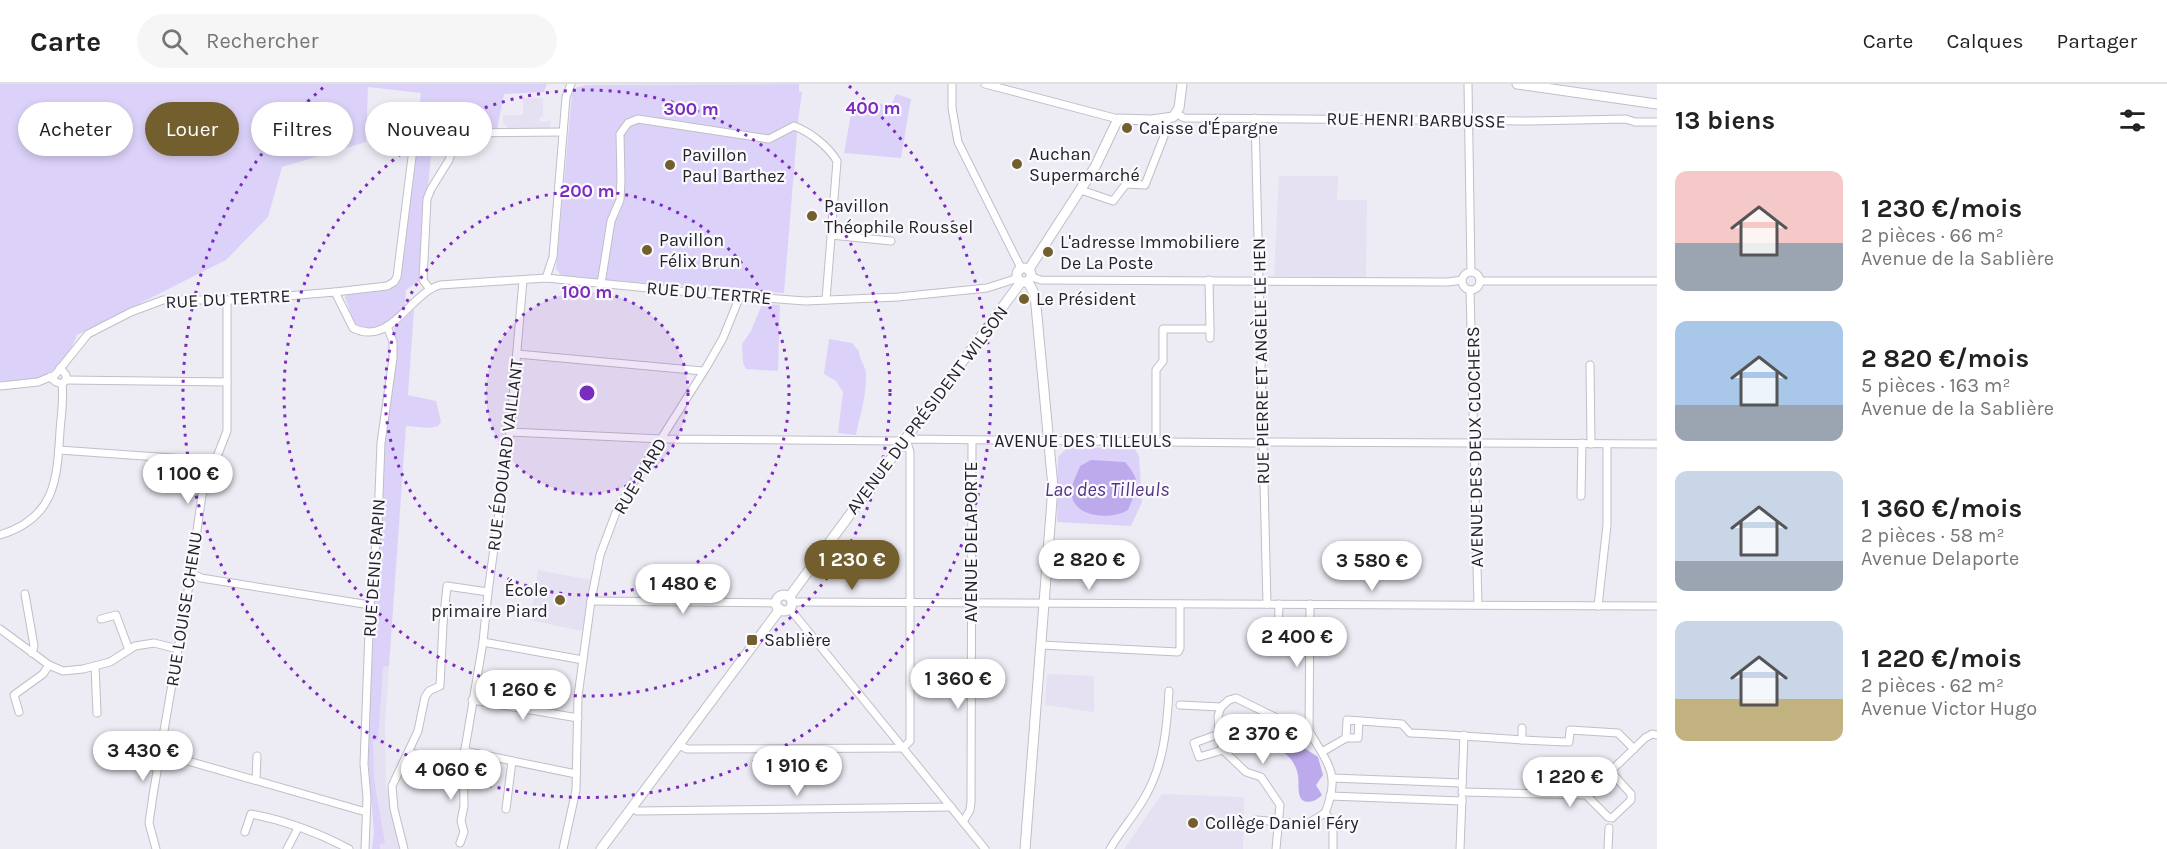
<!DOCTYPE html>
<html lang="fr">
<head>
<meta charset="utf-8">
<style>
  :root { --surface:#fff; --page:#f6f6f6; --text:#222; --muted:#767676; --line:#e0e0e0; --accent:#735f2e }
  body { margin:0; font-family:Karla,sans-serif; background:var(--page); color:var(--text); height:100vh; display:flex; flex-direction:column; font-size:22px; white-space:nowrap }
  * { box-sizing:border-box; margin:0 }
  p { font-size:20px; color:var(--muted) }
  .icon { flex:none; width:33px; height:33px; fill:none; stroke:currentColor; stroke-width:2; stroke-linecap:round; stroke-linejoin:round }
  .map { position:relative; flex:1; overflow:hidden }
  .drawer { display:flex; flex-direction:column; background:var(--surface); width:510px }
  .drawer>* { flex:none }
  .hud { position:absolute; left:18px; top:18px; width:570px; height:54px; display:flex; gap:12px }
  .price { position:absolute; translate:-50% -51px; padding:0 14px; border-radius:21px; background:#fff; color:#222; font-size:20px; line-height:39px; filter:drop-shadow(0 2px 3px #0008) }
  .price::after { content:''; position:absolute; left:50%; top:36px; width:18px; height:14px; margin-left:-9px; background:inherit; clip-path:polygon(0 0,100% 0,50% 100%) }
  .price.current { background:var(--accent); color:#fff }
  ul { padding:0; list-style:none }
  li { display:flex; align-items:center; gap:18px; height:150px; padding:0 18px }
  li span { display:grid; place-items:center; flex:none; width:168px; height:120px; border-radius:12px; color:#555 }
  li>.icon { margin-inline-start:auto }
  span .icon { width:72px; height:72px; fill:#fffc; stroke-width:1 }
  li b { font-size:26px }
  h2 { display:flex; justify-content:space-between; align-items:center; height:72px; padding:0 18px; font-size:26px }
  .pill { padding:0 21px; border-radius:27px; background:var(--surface); box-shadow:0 3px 9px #0003; font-size:21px; line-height:54px }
  .pill.current { background:var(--accent); color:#fff }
  header { display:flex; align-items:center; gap:36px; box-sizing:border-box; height:84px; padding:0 30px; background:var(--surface); border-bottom:2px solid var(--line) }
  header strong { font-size:28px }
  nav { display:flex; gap:33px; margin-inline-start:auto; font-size:21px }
  .search { width:420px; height:54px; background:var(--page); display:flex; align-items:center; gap:15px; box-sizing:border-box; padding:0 21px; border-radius:33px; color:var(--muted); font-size:22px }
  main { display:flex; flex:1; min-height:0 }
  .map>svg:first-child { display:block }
  .built { fill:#e5e1f2 }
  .green { fill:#dcd2f9 }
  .water { fill:#bcaaec }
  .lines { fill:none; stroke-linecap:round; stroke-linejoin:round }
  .street-casing { stroke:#c0bec7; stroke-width:9 }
  .secondary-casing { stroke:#c0bec7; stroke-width:11 }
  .street { stroke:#fff; stroke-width:7 }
  .secondary { stroke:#fff; stroke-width:9 }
  .ring { fill:none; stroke:#7b2cbf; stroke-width:3; stroke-dasharray:3 6 }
  .poi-dot { fill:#735f2e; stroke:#faf9fe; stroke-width:2 }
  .labels { text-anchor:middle; stroke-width:4.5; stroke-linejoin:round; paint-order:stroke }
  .street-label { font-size:18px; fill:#232226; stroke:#faf9fe }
  .poi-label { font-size:18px; fill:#232226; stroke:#faf9fe; text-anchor:start }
  .water-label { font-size:20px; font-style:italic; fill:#523684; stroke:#faf9fe }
  .centre { fill:#7b2cbf; stroke:#faf9fe; stroke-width:3 }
  .ring-label { font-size:18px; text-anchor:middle; font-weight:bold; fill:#7b2cbf; stroke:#faf9fe; stroke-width:4.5; stroke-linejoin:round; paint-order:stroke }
</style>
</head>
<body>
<header>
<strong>Carte</strong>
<div class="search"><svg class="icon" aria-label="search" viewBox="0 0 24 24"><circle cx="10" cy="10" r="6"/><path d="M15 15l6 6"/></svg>Rechercher</div>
<nav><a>Carte</a><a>Calques</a><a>Partager</a></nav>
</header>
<main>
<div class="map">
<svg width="1657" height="765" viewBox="0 0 1657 765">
  <rect width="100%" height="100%" fill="#edebf4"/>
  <g class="built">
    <polygon points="523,14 543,14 543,33 540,33 540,38 551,37 550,45 507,46 506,41 503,41 503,31 523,31"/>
    <polygon points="1279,92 1338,92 1337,116 1367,116 1366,193 1274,192"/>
    <polygon points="538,486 591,496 582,547 530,536"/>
    <polygon points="373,581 389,582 385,641 386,702 401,765 372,765 374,748 368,674"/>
    <polygon points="1047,590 1094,592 1094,628 1045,621"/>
    <polygon points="1162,710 1244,713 1243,765 1124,765"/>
  </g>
  <g class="green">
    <path d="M0 0H547L544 8 504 10 497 46H457L450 61H432L419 197 406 206 405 221C389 238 379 251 355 241L345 213 347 209 391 204 397 201 421 9 368 3 366 58 282 83 268 133 226 176 77 251 65 278 34 298 0 297Z"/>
    <polygon points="799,0 799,7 802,8 798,37 784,209 563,193 556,185 572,10 577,3 587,1"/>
    <polygon points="896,10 911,15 901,74 844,69 853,19 892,20"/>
    <polygon points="762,220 780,221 778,287 746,285 743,279 742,260 751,247"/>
    <polygon points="414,225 408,311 436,317 441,338 438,342 430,344 406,342 389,582 383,582 378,656 373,657 374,695 385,759 380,760 380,765 372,765 374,748 368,674 374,523 385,360 397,267 394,244"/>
    <path d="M829 255 852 259 859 267C859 275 865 281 866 289 867 310 860 331 856 351L838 349 843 308 836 297 824 290Z"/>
    <polygon points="1134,363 1139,372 1142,418 1131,442 1057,438 1058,373 1067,364"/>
  </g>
  <g class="water">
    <path d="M1091 376 1125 378C1142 398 1138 403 1128 426 1112 436 1077 434 1072 413 1069 403 1077 391 1080 382Z"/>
    <path d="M1257 632 1277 641 1298 660 1318 673 1323 691 1316 701 1322 711C1316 717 1309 720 1302 716 1294 705 1305 691 1289 673 1272 655 1250 674 1251 634Z"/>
  </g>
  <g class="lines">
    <defs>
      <g id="street">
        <polyline points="952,0 952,24 958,58 1021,184"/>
        <polyline points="985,0 1118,35"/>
        <polyline points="1468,0 1471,188"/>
        <polyline points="1176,29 1184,34 1530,37 1626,35 1635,38 1657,38"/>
        <polyline points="1255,34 1267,520"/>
        <polyline points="1081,106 1113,117 1126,100 1145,101 1166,47 1167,34"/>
        <polyline points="831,151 891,157"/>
        <circle cx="1471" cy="197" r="9"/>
        <polyline points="1032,193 1041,196 1448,198 1462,196"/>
        <polyline points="546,194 553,173 566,13 571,0"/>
        <polyline points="1480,197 1657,197"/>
        <path d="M601 200 611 137 620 116 621 95 620 50 628 39 638 35 769 55 794 42C810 48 828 62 837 77L826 216"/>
        <polyline points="429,204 423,196 427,115 431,105 449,76 456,52 461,49 563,48"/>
        <polyline points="1470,206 1478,521"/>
        <polyline points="335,208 387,202 394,198 397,193 413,65"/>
        <polyline points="1210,245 1210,254"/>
        <polyline points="517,270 703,287"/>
        <polyline points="1590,281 1591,360"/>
        <polyline points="50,293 56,298 62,300 66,296 66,291 60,284"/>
        <polyline points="66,296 227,298"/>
        <path d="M0 302 38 298 55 291 88 250 131 228 163 216H238L335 208 353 244C391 263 409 210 440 201L546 194 700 209 805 217 898 213 987 204 1018 194"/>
        <polyline points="510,348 662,355 896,357 906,355 1257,359 1267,358 1657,360"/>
        <polyline points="1156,357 1156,286 1163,277 1163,245 1210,245 1209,196"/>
        <polyline points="59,366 215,377"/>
        <polyline points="1581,412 1582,359"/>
        <path d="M0 451C55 434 57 397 60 347 61 332 64 316 62 300"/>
        <polyline points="191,489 201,494 370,521"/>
        <polyline points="25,510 34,562 32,569"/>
        <polyline points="591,517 776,519"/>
        <polyline points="793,518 1657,522"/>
        <polyline points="1598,522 1607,441 1607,360"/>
        <polyline points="790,525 985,765"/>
        <polyline points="101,535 116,531 129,566"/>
        <polyline points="0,545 49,581 63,587 83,585 110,578 135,562 154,559 178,565"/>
        <polyline points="1278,556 1279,520"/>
        <polyline points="483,558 583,576"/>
        <polyline points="1041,561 1178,568 1180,564 1180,520"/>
        <polyline points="95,582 97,629"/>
        <polyline points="472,616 578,634"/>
        <path d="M1180 621 1221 623 1229 616 1236 614 1297 644 1309 647C1316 660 1332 681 1332 696 1333 707 1329 719 1325 729L1307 740 1256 736"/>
        <polyline points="1221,623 1218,632 1219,650 1223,666 1246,688 1261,693 1280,721 1276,765"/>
        <polyline points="19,628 14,611 43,590 49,581"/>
        <polyline points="1309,647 1310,520"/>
        <polyline points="1219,650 1194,659 1199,673 1223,666"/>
        <polyline points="1346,654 1358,654 1359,637"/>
        <polyline points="1522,656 1522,644"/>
        <polyline points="679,661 687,665 903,664 910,657 910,368 906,355"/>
        <polyline points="464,667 576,690"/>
        <path d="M1322 668 1346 654 1347 636 1402 640 1410 649C1464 651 1516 657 1569 658L1570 646 1618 649 1634 665"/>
        <polyline points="160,669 366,728"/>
        <polyline points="409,669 463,677"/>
        <polyline points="1332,694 1462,699"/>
        <polyline points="256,696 257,672"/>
        <polyline points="1462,703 1464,651"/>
        <polyline points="1462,708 1586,711 1645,654 1652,650 1657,651"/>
        <polyline points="1586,711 1608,733 1612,734 1631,716 1631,710 1611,688"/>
        <polyline points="1330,712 1462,717"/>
        <polyline points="633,724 637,727 951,723"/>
        <polyline points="506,725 512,677"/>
        <polyline points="1325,729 1333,738 1333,765"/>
        <polyline points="963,738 970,726 971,718 972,357"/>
        <path d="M245 748 251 730C284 736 319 749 349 765"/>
        <polyline points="460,759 464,748 461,737 464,722 463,677 483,558 488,508 510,348 523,196"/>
        <polyline points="156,765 149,739 153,711 191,489 202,411 227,347 227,216"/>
        <polyline points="287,765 298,744"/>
        <polyline points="365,765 367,714 364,680 370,521 378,436 381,359 393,274 393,258 387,242"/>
        <polyline points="404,765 394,725 392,702 418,647 425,613 429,607 440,602 443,540 447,502 488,508"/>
        <polyline points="563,765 576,706 578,612 591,517 600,471 618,423 707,282 723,254 740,212"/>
        <path d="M1110 765C1121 746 1136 730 1146 711 1164 679 1167 643 1169 607"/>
        <polyline points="1460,765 1462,714"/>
        <polyline points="1608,765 1609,744"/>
      </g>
      <g id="secondary">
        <polyline points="1517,0 1657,20"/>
        <circle cx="1024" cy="191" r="7"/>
        <polyline points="1029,185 1095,83 1118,35 1152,36 1173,33 1179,24 1182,0"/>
        <circle cx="784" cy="519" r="8"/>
        <polyline points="790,512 1021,198"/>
        <polyline points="601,765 780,525"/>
        <polyline points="1025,765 1053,403 1035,211 1028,198"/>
      </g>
    </defs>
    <use href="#street" class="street-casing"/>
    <use href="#secondary" class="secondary-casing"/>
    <use href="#street" class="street"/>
    <use href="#secondary" class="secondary"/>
  </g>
  <circle cx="587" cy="309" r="101" fill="#7b2cbf" fill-opacity=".12"/>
  <g class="ring">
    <circle cx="587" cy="309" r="101"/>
    <circle cx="587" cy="309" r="202"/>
    <circle cx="587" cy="309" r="303"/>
    <path d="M849 2A404 404 0 1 1 325 2"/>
  </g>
  <g class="poi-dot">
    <circle cx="1127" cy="44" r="6"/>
    <circle cx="1017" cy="80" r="6"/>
    <circle cx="670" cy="81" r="6"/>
    <circle cx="812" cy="132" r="6"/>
    <circle cx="647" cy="166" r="6"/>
    <circle cx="1048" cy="168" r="6"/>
    <circle cx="1024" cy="215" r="6"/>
    <circle cx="560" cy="516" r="6"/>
    <rect x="746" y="550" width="12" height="12" rx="3"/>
    <circle cx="1193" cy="739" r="6"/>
  </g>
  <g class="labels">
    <g class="street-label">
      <text transform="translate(1416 36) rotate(1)" y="6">RUE HENRI BARBUSSE</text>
      <text transform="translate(709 209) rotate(5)" y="6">RUE DU TERTRE</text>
      <text transform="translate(228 215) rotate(-3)" y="6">RUE DU TERTRE</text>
      <text transform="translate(1261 277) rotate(-91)" y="6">RUE PIERRE ET ANGÈLE LE HEN</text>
      <text transform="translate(927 326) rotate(-53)" y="6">AVENUE DU PRÉSIDENT WILSON</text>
      <text x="1083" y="363">AVENUE DES TILLEULS</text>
      <text transform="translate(1475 363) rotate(-91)" y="6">AVENUE DES DEUX CLOCHERS</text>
      <text transform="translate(505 371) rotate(-83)" y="6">RUE ÉDOUARD VAILLANT</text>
      <text transform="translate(640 392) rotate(-59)" y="6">RUE PIARD</text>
      <text transform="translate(971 458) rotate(-90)" y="6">AVENUE DELAPORTE</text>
      <text transform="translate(374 484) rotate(-86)" y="6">RUE DENIS PAPIN</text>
      <text transform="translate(184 525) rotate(-81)" y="6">RUE LOUISE CHENU</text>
    </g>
    <g class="poi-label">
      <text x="1139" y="50">Caisse d'Épargne</text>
      <text x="1029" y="76">Auchan<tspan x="1029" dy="21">Supermarché</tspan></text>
      <text x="682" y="77">Pavillon<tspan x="682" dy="21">Paul Barthez</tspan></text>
      <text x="824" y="128">Pavillon<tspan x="824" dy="21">Théophile Roussel</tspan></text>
      <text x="659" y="162">Pavillon<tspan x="659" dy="21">Félix Brun</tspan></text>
      <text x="1060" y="164">L'adresse Immobiliere<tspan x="1060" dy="21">De La Poste</tspan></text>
      <text x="1036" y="221">Le Président</text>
      <text x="548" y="512" text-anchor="end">École<tspan x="548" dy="21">primaire Piard</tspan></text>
      <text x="764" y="562">Sablière</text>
      <text x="1205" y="745">Collège Daniel Féry</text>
    </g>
    <g class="water-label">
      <text x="1107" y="412">Lac des Tilleuls</text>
    </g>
  </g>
  <circle cx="587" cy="309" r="9" class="centre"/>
  <g class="ring-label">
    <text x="873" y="30">400 m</text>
    <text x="691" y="31">300 m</text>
    <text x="587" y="113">200 m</text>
    <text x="587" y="214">100 m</text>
  </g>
</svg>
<b class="price" style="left:188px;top:421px">1 100 €</b>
<b class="price current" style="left:852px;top:507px">1 230 €</b>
<b class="price" style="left:1089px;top:507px">2 820 €</b>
<b class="price" style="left:1372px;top:508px">3 580 €</b>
<b class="price" style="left:683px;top:531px">1 480 €</b>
<b class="price" style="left:1297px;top:584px">2 400 €</b>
<b class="price" style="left:958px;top:626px">1 360 €</b>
<b class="price" style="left:523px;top:637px">1 260 €</b>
<b class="price" style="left:1263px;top:681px">2 370 €</b>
<b class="price" style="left:143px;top:698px">3 430 €</b>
<b class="price" style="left:797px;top:713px">1 910 €</b>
<b class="price" style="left:451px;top:717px">4 060 €</b>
<b class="price" style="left:1570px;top:724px">1 220 €</b>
<div class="hud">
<a class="pill">Acheter</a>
<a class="pill current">Louer</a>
<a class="pill">Filtres</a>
<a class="pill">Nouveau</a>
</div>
</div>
<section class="drawer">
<h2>13 biens<svg class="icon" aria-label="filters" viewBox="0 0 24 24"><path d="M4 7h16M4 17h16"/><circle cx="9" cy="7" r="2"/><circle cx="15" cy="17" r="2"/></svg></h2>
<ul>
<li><span style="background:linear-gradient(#f6c9c9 60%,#9aa5b1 0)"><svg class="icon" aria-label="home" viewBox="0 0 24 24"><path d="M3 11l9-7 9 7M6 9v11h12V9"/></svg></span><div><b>1 230 €/mois</b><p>2 pièces · 66 m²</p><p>Avenue de la Sablière</p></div></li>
<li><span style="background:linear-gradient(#a9c7e8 70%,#9aa5b1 0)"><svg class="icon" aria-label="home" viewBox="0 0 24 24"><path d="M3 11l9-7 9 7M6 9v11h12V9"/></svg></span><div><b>2 820 €/mois</b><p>5 pièces · 163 m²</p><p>Avenue de la Sablière</p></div></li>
<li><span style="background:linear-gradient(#c9d6e8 75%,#9aa5b1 0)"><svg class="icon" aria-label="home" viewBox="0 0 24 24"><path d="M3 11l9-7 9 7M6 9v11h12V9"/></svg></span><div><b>1 360 €/mois</b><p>2 pièces · 58 m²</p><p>Avenue Delaporte</p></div></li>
<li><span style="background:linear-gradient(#c9d6e8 65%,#c2b280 0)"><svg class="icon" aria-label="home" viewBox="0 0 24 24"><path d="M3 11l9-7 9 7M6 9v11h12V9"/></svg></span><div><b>1 220 €/mois</b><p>2 pièces · 62 m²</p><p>Avenue Victor Hugo</p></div></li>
</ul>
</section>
</main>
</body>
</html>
